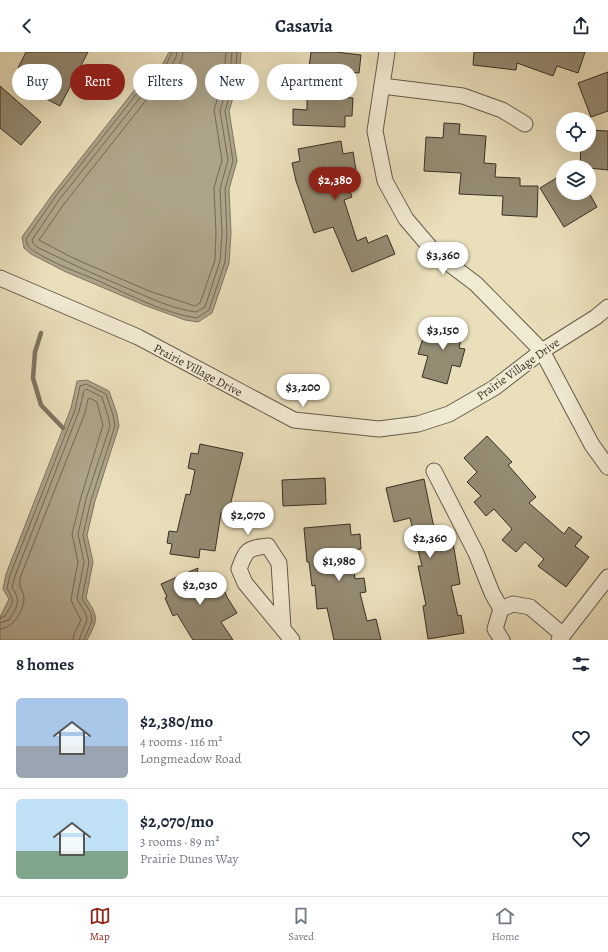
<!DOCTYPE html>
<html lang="en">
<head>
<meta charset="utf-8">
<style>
  :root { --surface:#fff; --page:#f2f2f3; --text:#1f2937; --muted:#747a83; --line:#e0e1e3; --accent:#8f2418 }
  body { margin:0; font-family:Alegreya,serif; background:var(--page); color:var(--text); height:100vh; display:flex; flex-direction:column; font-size:15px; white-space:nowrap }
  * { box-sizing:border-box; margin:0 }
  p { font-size:13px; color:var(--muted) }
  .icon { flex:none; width:22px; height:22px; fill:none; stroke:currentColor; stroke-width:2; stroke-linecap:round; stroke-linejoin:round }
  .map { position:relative; height:588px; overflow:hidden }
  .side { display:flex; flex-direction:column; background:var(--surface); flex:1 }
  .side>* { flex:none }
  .top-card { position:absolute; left:12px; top:12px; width:400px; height:36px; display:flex; gap:8px }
  .buttons { position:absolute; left:556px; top:60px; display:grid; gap:8px }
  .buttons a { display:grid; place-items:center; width:40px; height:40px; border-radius:50%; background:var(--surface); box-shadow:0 4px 16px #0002; font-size:20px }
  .price { position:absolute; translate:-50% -34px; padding:0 9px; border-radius:14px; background:#fff; color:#222; font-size:13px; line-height:26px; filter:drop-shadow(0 1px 2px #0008) }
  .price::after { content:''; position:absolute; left:50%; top:24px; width:12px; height:9px; margin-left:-6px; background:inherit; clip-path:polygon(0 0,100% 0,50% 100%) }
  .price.selected { background:var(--accent); color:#fff }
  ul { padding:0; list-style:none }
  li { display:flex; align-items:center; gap:12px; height:100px; padding:0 16px }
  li+li { border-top:1px solid var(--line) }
  li span { display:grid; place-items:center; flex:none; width:112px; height:80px; border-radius:6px; color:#555 }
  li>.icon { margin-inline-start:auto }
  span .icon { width:48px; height:48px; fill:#fffc; stroke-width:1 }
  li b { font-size:17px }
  h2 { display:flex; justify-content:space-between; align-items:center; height:48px; padding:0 16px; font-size:17px }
  .pill { padding:0 14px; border-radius:18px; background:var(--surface); box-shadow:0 4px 16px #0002; font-size:14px; line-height:36px }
  .pill.selected { background:var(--accent); color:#fff }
  header { display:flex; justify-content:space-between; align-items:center; height:52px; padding:0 16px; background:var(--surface); font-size:18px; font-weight:600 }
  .menu { display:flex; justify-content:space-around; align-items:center; height:56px; border-top:1px solid var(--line); background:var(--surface); font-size:11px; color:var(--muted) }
  .menu a { display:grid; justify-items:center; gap:2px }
  .menu .selected { color:var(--accent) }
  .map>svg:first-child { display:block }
  .water { fill:#ada388; stroke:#7e7560 }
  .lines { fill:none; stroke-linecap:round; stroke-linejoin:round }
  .shore { stroke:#726956; stroke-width:1 }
  .stream { stroke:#7e7560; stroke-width:4.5 }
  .building { fill:#948b73; stroke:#372f25 }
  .minor-casing { stroke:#645b4a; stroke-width:17 }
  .minor { stroke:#f1ead3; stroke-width:15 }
  .labels { text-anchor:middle; stroke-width:3.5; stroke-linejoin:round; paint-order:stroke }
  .street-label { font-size:12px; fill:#372f25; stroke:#f1ead3 }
</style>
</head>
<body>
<header><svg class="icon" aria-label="back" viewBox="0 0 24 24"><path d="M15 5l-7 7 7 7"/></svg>Casavia<svg class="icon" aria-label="share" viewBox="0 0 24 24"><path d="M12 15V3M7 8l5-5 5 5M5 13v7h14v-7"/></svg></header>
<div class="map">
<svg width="608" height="588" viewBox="0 0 608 588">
  <rect width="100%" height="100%" fill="#eadfbb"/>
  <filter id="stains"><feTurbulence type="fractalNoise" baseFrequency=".005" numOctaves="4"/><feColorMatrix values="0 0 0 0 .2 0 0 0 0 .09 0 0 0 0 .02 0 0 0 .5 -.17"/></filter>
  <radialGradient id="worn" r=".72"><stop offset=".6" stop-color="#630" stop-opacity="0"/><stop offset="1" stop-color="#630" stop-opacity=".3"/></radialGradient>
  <g class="water">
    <polygon points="169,0 241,0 239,26 229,59 237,109 229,137 231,181 229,211 212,261 198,270 185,268 144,253 66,220 31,202 24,196 22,185 52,143 136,36 159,19"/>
    <path d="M87 328 109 339 117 362 119 374 95 449 87 483 93 510 86 546C99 566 98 567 87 588H0V565L9 547 3 537 6 522 71 356 77 329Z"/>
  </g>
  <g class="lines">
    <g class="shore">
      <path d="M172 0 162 22 139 39 55 145 26 187C27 193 29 196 34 199 54 212 77 220 99 229 130 243 163 261 197 266L209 258 225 210 227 181 225 137 233 109 225 59 235 26 237 0"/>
      <path d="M177 0 176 5 166 25 143 42 59 148 32 188 33 191 37 195C67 210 98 224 129 237 150 246 173 257 196 260L205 255 220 209 222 181 220 137 228 108 220 59 230 25 232 0"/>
      <polyline points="183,0 182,7 171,29 147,47 64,152 39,188 73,206 149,239 195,254 200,251 215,208 216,181 214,136 222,108 214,58 224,24 226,0"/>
      <path d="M0 566 5 564C13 550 15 551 7 536L10 523 75 358 80 334 86 332 106 342 113 363 115 374 91 448 83 483 89 510 82 547 91 561 92 569 84 588"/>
      <path d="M0 571 9 568C18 553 21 550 12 535L15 524 79 359 84 339 86 337 102 345 108 364 110 374 86 447 78 482 84 510 77 547 86 562 87 568 79 588"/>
      <path d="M0 577C12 577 24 559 24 547 24 537 18 538 20 526L85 361 88 347 90 346 97 350 103 373 81 445 72 482 78 510 71 547 73 553 81 568 74 582 73 588"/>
    </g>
    <polyline class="stream" points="41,281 35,300 33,326 41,353 63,376"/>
  </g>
  <g class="building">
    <polygon points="26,0 88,0 60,54 21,34 27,21 18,16"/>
    <polygon points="311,0 336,0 361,3 359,21 340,19 337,45 353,46 352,64 345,64 345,75 293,73 293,57 307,58 307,31"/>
    <polygon points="474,0 585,0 578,21 557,14 553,24 517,11 516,18 473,13"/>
    <polygon points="608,20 608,59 591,65 578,31"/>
    <polygon points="0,34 41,70 21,93 0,76"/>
    <polygon points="444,71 460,72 459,82 486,84 484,111 496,112 495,125 520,126 520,134 538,134 537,165 502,163 503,144 459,142 461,121 424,119 426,85 443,86"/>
    <polygon points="589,78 608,79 608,118 580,115 581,93 589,93"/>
    <polygon points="341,89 343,102 353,100 356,118 343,120 352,145 344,148 357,189 366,185 368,191 387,183 395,202 352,220 333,175 314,181 296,129 292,111 300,109 298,97"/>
    <polygon points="563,122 563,141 589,141 597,155 564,175 540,136"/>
    <polygon points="440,266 465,272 459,296 465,297 460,315 452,313 447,332 422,325 428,304 418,302 424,283 435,286"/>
    <polygon points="487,384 512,410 508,413 536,445 529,451 564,482 569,475 582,485 575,494 589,505 566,535 538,514 544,507 525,490 516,500 502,488 512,477 494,457 486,464 474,450 481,444 467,430 477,420 464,406"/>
    <polygon points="200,392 243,401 228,462 221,461 215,499 200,497 199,506 170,502 172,492 167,491 169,479 177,480 186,442 190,443 195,418 188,416 191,401 198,402"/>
    <polygon points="325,426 326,452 283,454 282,428"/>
    <polygon points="424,427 435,481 442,479 444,487 452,485 460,532 451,534 458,564 461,563 464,581 428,587 423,554 426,553 418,514 422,514 410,466 394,470 386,436"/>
    <polygon points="350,472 351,483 360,482 361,497 352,498 355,527 364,526 366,540 360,541 367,569 376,567 381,588 334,588 327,556 317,557 315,533 312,534 309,510 307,510 304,476"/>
    <polygon points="198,516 195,534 218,524 227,545 237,561 221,570 233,588 193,588 177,562 173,564 165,546 167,545 161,532"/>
  </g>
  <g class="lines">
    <defs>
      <g id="minor">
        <polyline points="387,0 375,79 385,129 406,167 435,201 476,232 542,299 592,393 608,415"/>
        <polyline points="382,34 463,44 502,58 525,72"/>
        <polyline points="0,226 138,285 294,368 379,377 418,372 449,362 494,336 542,299 596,265 608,255"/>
        <polyline points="434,419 476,501 492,541 501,557 495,577 502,588"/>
        <polyline points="501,557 513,552 530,555 563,583"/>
        <path d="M283 576 279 511 268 494C247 496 246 498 239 517L245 531 292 588"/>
        <polyline points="559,588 608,525"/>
      </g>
    </defs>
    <use href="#minor" class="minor-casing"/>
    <use href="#minor" class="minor"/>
  </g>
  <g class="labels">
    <g class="street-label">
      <text transform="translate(518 317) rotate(-35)" y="4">Prairie Village Drive</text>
      <text transform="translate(198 318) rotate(28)" y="4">Prairie Village Drive</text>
    </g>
  </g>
  <rect width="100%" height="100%" filter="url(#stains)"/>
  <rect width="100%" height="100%" fill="url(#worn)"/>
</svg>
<div class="buttons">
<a><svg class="icon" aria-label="locate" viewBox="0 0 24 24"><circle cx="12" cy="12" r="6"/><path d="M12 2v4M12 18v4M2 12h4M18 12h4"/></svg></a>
<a><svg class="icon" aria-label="layers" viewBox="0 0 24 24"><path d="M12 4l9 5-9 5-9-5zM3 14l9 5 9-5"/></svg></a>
</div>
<b class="price selected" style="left:335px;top:149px">$2,380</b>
<b class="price" style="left:443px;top:224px">$3,360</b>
<b class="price" style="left:443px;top:299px">$3,150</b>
<b class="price" style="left:303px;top:356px">$3,200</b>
<b class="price" style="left:248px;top:484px">$2,070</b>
<b class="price" style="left:430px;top:507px">$2,360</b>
<b class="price" style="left:339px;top:530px">$1,980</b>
<b class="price" style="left:200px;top:554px">$2,030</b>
<div class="top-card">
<a class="pill">Buy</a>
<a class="pill selected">Rent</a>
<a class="pill">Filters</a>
<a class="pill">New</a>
<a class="pill">Apartment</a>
</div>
</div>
<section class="side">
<h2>8 homes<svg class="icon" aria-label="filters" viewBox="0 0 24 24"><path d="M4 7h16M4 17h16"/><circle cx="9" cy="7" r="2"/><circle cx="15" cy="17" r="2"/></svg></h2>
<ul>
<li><span style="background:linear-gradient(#a9c7e8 60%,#9aa5b1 0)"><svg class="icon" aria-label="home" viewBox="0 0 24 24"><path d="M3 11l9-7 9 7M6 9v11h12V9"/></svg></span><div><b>$2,380/mo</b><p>4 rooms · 116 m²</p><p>Longmeadow Road</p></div><svg class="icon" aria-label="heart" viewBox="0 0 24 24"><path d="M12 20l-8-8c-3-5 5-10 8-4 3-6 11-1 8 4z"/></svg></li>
<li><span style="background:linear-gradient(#bfe0f5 65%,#7fa58c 0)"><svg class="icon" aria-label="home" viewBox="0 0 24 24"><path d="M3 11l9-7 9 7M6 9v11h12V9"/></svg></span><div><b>$2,070/mo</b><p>3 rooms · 89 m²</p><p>Prairie Dunes Way</p></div><svg class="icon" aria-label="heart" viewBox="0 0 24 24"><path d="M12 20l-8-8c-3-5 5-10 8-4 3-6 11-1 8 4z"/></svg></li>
</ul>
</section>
<nav class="menu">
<a class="selected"><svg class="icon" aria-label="map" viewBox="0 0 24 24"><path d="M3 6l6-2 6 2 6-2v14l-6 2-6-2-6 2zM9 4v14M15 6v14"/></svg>Map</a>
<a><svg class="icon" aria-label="saved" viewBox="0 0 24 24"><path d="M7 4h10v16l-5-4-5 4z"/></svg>Saved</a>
<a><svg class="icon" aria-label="home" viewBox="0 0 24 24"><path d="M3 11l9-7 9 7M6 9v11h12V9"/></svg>Home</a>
</nav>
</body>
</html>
